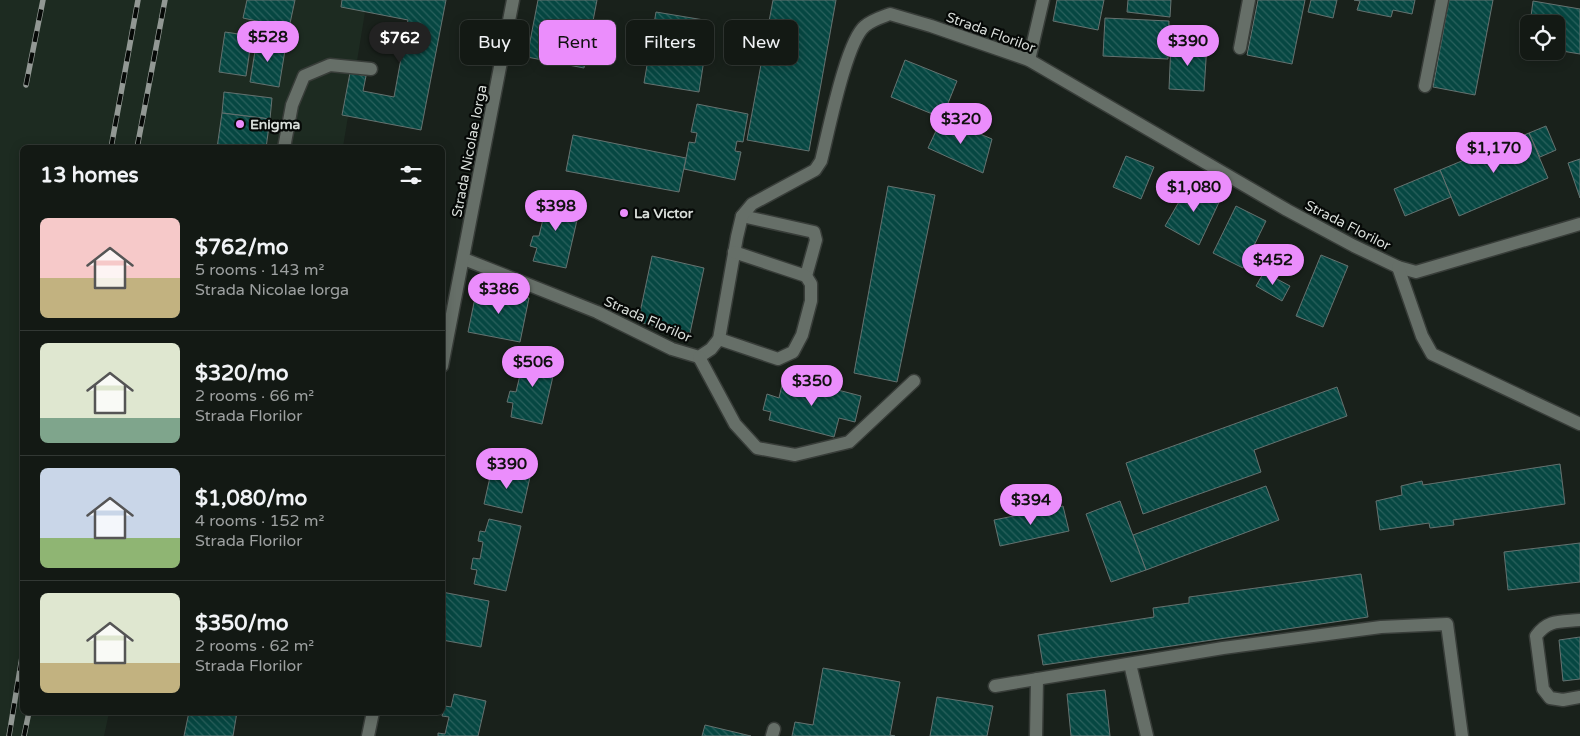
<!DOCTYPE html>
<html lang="en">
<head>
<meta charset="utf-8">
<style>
  :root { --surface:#131914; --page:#1c221d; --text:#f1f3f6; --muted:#9da0a0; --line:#323834; --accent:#eb8dfc }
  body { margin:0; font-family:"Varela Round",sans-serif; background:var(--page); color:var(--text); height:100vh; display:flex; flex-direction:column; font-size:19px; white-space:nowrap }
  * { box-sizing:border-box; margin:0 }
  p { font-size:16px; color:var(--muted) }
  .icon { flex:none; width:28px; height:28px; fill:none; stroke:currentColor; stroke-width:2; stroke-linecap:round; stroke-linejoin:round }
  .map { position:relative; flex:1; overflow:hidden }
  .side { position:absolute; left:20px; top:145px; width:425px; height:570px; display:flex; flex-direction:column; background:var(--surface); border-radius:8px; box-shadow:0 2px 12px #0003,0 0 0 1px var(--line) }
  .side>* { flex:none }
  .guide { position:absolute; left:460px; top:20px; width:475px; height:45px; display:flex; gap:10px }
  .buttons { position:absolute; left:1520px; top:15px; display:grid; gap:10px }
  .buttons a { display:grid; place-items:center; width:45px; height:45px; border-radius:8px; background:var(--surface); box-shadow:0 2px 12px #0003,0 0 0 1px var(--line); font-size:25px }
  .price { position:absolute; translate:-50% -42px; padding:0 11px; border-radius:18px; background:var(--accent); color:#111; font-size:16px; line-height:32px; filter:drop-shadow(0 1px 2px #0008) }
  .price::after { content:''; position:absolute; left:50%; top:30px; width:15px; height:11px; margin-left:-8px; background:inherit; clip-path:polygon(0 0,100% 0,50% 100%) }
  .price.on { background:#222; color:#fff }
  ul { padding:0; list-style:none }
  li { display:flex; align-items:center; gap:15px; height:125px; padding:0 20px }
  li+li { border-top:1px solid var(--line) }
  li span { display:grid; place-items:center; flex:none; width:140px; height:100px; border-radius:8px; color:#555 }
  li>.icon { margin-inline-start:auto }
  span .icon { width:60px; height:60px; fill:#fffc; stroke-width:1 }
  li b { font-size:21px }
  h2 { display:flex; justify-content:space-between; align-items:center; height:60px; padding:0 20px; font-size:21px }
  .tag { padding:0 18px; border-radius:8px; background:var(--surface); box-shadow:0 2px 12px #0003,0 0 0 1px var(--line); font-size:18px; line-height:45px }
  .tag.on { background:var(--accent); color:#111 }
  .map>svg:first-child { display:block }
  .built { fill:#1d2b21 }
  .building { fill:url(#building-back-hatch); stroke:#657270 }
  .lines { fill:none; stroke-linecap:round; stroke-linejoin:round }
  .minor-casing { stroke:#383d39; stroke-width:15 }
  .minor { stroke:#666f68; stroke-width:12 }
  .rail-casing { stroke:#929894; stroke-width:5.5 }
  .rail { stroke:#060907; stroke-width:4; stroke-dasharray:11; stroke-linecap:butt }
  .poi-dot { fill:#eb8dfc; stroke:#060907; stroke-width:2 }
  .labels { text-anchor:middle; stroke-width:4.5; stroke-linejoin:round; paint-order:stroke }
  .street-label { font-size:14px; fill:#d9deda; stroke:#060907 }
  .poi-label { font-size:14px; font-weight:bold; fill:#d9deda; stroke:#060907; text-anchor:start }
</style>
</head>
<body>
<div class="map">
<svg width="1580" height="736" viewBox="0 0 1580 736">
  <defs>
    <pattern id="building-back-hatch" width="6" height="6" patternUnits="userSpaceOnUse" patternTransform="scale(1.25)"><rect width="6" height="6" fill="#064742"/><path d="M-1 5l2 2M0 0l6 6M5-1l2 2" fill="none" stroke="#2a615d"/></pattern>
  </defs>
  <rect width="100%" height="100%" fill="#19211b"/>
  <polygon class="built" points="0,0 367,0 343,147 22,148 22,712 109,713 104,736 0,736"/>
  <g class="building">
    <polygon points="247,0 295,0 289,28 243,18"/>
    <polygon points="342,0 446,0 421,130 342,115 350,73 366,76 363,91 394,97 408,20 341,7"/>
    <polygon points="538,0 597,0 584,68 527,57"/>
    <polygon points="773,0 836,0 809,151 747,140"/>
    <polygon points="1057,0 1104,0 1098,30 1053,21"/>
    <polygon points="1128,0 1171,0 1170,17 1127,12"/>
    <polygon points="1258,0 1305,0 1292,64 1247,55"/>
    <polygon points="1311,0 1337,0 1333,18 1308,12"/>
    <polygon points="1354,0 1415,0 1412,14 1393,10 1391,17 1357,10 1360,1"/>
    <polygon points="1449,0 1493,0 1475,95 1433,87"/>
    <polygon points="1533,1 1580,9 1580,54 1556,50 1556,24 1530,24"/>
    <polygon points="656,12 710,21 699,92 644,83"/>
    <polygon points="1105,18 1169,21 1168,59 1103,56"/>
    <polygon points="225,32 252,36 246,76 219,72"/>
    <polygon points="257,39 286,44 279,87 250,82"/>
    <polygon points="1171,43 1207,44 1204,91 1169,89"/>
    <polygon points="905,60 957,81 942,118 891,97"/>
    <polygon points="224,92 272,98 270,119 222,113"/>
    <polygon points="697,104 748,114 743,142 737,141 735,151 741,152 735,180 684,169 689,142 695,143 697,133 691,132"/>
    <polygon points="222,113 270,119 266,148 217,148"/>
    <polygon points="942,118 992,139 983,173 928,148"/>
    <polygon points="1546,126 1556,150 1540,157 1529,133"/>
    <polygon points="1529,133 1548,178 1459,216 1440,170"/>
    <polygon points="573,135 686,158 679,192 566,171"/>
    <polygon points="1126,156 1154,167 1141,199 1113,187"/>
    <polygon points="1580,159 1580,198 1568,163"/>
    <polygon points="1440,170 1451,197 1405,216 1394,189"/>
    <polygon points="1191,181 1221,198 1199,245 1165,226"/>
    <polygon points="888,186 935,195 897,382 854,373"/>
    <polygon points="548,196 581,203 566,268 533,261 537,248 530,246 533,236 539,236 543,219 537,218 539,209 545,210"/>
    <polygon points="1236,206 1266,221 1243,268 1213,253"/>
    <polygon points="1321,255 1348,266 1323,327 1296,316"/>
    <polygon points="652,256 704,268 690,333 638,322"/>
    <polygon points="1264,272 1290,286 1282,301 1256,286"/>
    <polygon points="477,288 529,298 520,342 468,332"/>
    <polygon points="525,352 557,359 542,424 511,417 513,403 507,402 510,391 516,392 520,375 514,374 516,364 522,365"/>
    <polygon points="784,376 861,396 855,422 839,418 834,437 769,420 771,412 763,410 767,394 779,398"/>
    <polygon points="1337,387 1347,416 1254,450 1261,472 1143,514 1126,463"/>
    <polygon points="1560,464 1565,504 1453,520 1454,525 1430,528 1429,523 1380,530 1376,501 1402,495 1401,486 1422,481 1423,485"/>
    <polygon points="492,468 530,477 522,513 484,504"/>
    <polygon points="1266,486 1279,520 1146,570 1133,535"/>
    <polygon points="1120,501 1146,570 1111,582 1086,514"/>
    <polygon points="1063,506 1069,531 1000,546 994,520"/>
    <polygon points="489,519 521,526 506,591 474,584 477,570 471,569 473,558 480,559 483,542 478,541 480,531 485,532"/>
    <polygon points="1580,543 1580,582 1508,590 1504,552"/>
    <polygon points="1361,574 1368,617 1043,665 1038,635 1154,617 1153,608 1189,603 1189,597"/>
    <polygon points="442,592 489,601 481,647 442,640"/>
    <polygon points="1580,637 1580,679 1563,681 1559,640"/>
    <polygon points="823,668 900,682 890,735 895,736 792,736 795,722 813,725"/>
    <polygon points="1105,690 1110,736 1071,736 1067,694"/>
    <polygon points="454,694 486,701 478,736 438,736 438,733 445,734 449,717 442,716 445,706 451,707"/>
    <polygon points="937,697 993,706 987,736 930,736"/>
    <polygon points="189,712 237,712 233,736 184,736"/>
    <polygon points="705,725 751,736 702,736"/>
  </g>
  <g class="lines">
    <defs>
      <g id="minor">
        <polyline points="1240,48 1249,0"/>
        <polyline points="1029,60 1043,0"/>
        <polyline points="1425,86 1442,0"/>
        <polyline points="284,148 292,105 304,76 330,65 371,69"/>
        <polyline points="742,216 814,232 816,240 806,276"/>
        <path d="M464 259 597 312 672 349 699 357 711 349 719 339 737 237 742 216 752 204 815 170 821 161C828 134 846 41 865 26 872 20 882 17 890 14L931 26 1029 60 1287 210 1354 246 1398 267 1416 272 1580 224"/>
        <polyline points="1398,267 1422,336 1432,354 1580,424"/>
        <polyline points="719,339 778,359 793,352 802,335 811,301 811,284 806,276 734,252"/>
        <polyline points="699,357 735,424 757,448 795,455 849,442 914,381"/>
        <polyline points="442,366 513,0"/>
        <path d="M1580 620C1561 622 1548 619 1536 636L1543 689 1550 698 1563 700 1580 697"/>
        <polyline points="1130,664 1147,736"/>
        <polyline points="995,686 1223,648 1381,627 1447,624 1462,736"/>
        <polyline points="368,736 373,712"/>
        <polyline points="772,736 774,729"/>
        <polyline points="1036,736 1037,679"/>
      </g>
    </defs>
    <use href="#minor" class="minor-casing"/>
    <use href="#minor" class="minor"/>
    <defs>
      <g id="rail">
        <polyline points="26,85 43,0"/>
        <polyline points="111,148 138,0"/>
        <polyline points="137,148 165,0"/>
        <polyline points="9,736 22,657"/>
        <polyline points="24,736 29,712"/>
      </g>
    </defs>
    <use href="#rail" class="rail-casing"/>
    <use href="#rail" class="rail"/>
  </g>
  <g class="poi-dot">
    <circle cx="240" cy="124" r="5"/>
    <circle cx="624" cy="213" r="5"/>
  </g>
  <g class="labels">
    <g class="street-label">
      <text transform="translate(991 32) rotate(20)" y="5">Strada Florilor</text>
      <text transform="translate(469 151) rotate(-79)" y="5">Strada Nicolae Iorga</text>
      <text transform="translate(1348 225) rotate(27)" y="5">Strada Florilor</text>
      <text transform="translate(648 319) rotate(24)" y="5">Strada Florilor</text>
    </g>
    <g class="poi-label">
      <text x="250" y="129">Enigma</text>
      <text x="634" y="218">La Victor</text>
    </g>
  </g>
</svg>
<div class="buttons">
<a><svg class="icon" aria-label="locate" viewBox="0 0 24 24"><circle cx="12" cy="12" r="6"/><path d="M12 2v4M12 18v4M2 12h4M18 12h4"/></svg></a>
</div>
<b class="price" style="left:268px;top:63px">$528</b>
<b class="price on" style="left:400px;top:64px">$762</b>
<b class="price" style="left:1188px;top:67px">$390</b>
<b class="price" style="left:961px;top:145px">$320</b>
<b class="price" style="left:1494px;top:174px">$1,170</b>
<b class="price" style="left:1194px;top:213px">$1,080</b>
<b class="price" style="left:556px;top:232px">$398</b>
<b class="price" style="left:1273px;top:286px">$452</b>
<b class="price" style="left:499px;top:315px">$386</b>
<b class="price" style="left:533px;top:388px">$506</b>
<b class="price" style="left:812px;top:407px">$350</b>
<b class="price" style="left:507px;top:490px">$390</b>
<b class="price" style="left:1031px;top:526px">$394</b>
<div class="guide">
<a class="tag">Buy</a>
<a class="tag on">Rent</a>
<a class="tag">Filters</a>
<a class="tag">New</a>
</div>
<section class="side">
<h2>13 homes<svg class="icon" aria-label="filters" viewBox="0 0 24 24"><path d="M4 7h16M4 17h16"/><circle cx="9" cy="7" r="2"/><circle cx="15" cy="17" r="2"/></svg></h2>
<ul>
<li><span style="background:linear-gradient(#f6c9c9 60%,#c2b280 0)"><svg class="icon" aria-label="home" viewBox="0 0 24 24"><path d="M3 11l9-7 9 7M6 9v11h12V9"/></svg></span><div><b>$762/mo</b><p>5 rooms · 143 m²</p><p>Strada Nicolae Iorga</p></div></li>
<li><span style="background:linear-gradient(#dfe7d0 75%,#7fa58c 0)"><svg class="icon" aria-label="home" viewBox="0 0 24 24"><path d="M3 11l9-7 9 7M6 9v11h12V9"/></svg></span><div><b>$320/mo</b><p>2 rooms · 66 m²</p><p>Strada Florilor</p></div></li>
<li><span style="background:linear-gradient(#c9d6e8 70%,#8fb573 0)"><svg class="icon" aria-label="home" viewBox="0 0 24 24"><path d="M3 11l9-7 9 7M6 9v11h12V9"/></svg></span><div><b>$1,080/mo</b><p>4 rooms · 152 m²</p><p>Strada Florilor</p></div></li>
<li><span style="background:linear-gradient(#dfe7d0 70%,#c2b280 0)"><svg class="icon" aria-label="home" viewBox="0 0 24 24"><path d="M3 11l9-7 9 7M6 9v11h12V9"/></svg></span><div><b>$350/mo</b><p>2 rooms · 62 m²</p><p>Strada Florilor</p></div></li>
</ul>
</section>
</div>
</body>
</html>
